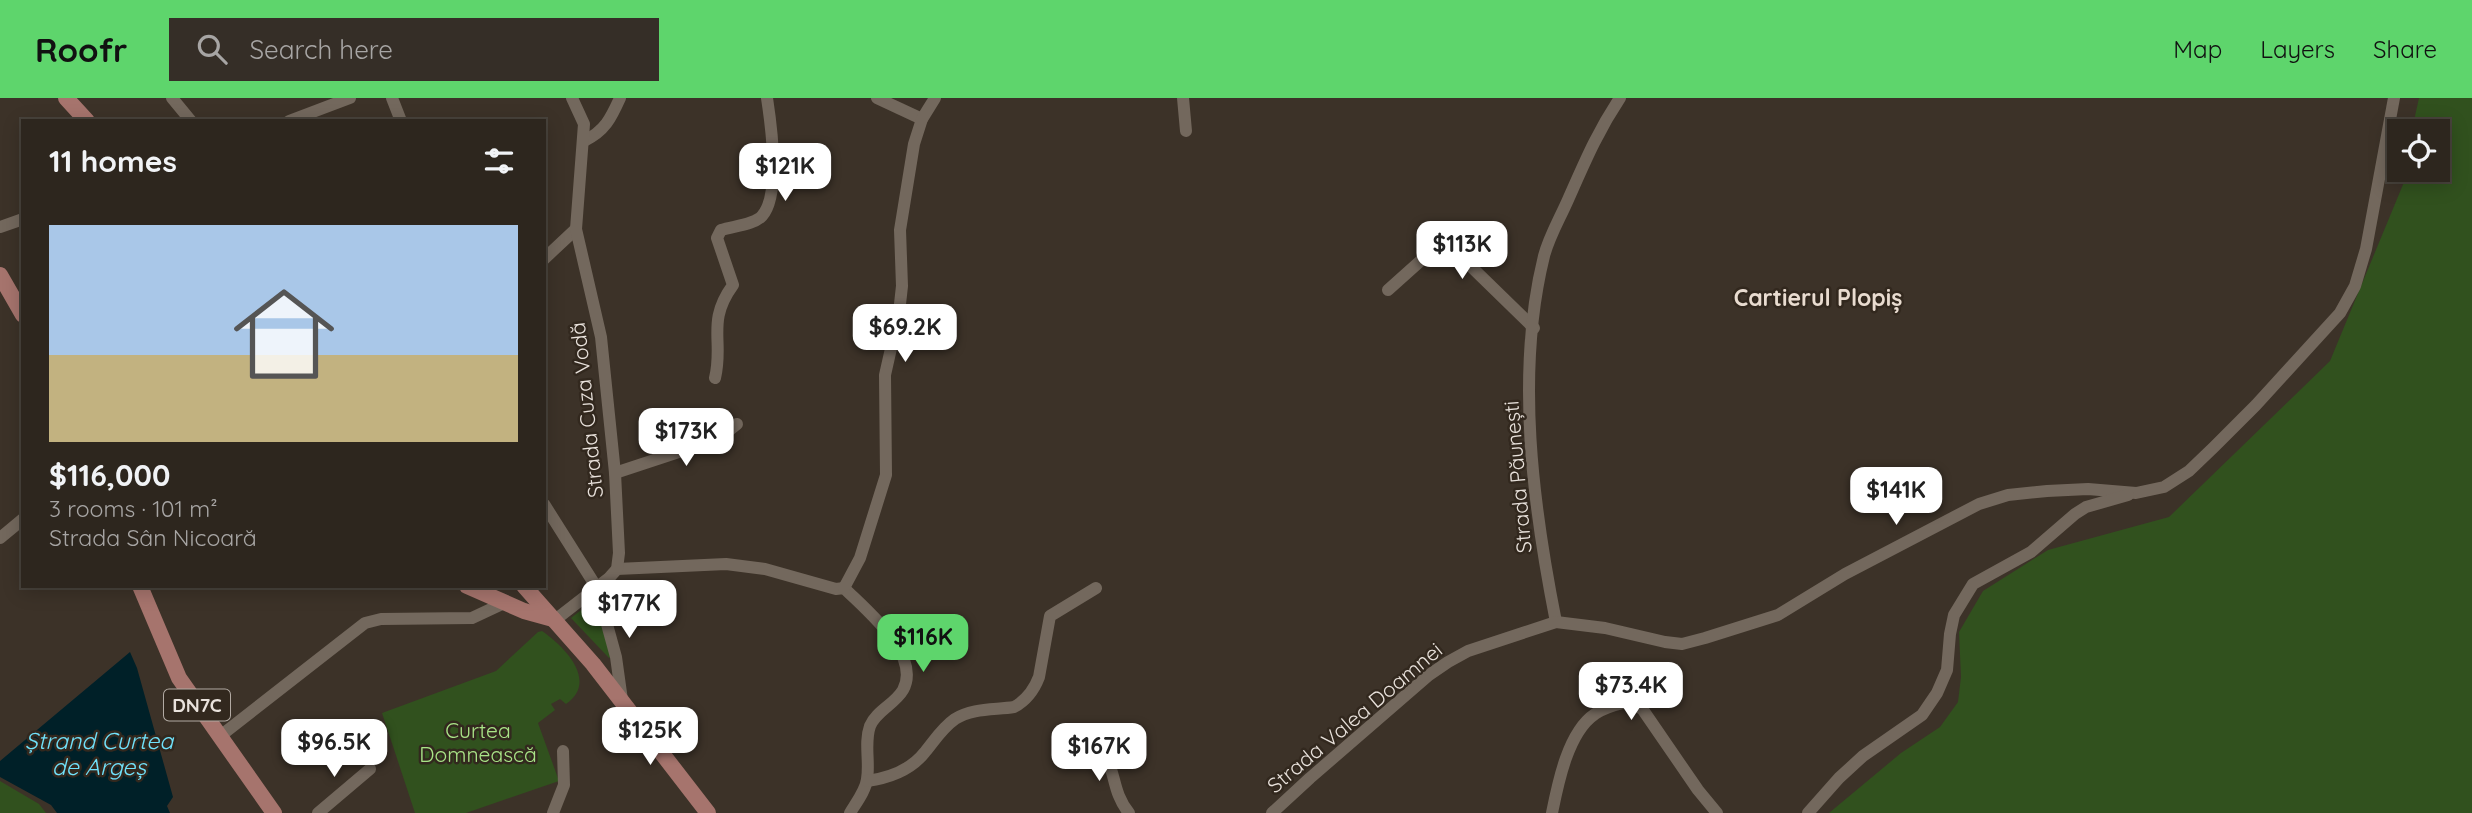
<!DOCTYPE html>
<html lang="en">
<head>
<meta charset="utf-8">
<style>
  :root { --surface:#2d261e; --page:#352e27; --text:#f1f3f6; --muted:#a7a5a4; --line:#48433c; --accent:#5ed56c }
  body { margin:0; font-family:Quicksand,sans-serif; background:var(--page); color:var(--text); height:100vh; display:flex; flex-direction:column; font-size:26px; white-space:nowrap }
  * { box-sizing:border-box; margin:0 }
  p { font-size:23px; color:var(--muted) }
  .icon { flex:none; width:38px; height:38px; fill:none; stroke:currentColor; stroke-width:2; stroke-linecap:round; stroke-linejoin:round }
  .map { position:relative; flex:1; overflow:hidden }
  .side { position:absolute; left:21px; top:21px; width:525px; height:469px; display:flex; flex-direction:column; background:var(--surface); border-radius:0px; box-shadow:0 4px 18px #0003,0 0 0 2px var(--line) }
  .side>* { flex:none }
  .controls { position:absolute; left:2387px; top:21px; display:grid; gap:14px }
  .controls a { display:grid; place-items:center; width:63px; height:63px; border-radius:0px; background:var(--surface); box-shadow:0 4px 18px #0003,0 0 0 2px var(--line); font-size:35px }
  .price { position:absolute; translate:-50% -60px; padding:0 16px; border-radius:14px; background:#fff; color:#222; font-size:23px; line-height:46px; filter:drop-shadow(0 2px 4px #0008) }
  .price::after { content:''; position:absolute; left:50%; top:42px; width:21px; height:16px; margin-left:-10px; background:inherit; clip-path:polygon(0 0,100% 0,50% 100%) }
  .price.active { background:var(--accent); color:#111 }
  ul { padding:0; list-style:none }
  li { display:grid; align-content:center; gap:14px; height:371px; padding:0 28px }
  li+li { border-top:2px solid var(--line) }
  li span { display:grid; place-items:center; height:217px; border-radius:0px; color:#555 }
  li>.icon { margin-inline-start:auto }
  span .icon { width:126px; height:126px; fill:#fffc; stroke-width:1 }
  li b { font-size:30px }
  h2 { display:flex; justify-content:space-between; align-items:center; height:84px; padding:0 28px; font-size:30px }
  header { display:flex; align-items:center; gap:42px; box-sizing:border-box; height:98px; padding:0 35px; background:var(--accent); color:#111 }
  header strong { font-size:33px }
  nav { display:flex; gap:38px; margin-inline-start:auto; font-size:24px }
  .search { width:490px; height:63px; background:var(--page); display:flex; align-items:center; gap:18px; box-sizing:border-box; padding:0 24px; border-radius:0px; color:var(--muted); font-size:26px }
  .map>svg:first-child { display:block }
  .green { fill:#31511e }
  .water { fill:#002028 }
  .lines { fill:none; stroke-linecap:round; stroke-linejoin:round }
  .minor { stroke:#73685d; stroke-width:12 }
  .major { stroke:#a6746d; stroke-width:16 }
  .labels { text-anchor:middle; stroke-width:5; stroke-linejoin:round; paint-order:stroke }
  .shield { fill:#32281e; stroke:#b2aaa3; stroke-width:2 }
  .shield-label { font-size:19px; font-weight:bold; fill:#e9e2dc }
  .street-label { font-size:21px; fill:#e9e2dc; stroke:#32281e }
  .park-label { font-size:21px; fill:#a9e487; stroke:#32281e }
  .neighbourhood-label { font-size:23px; font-weight:bold; fill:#e9dcd0; stroke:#32281e }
  .water-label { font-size:23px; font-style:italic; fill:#70e2fb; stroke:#32281e }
</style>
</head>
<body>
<header>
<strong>Roofr</strong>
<div class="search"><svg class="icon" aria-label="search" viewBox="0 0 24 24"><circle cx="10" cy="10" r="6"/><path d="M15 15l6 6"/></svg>Search here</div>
<nav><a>Map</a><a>Layers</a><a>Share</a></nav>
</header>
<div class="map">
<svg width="2472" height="715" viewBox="0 0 2472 715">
  <rect width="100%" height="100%" fill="#3c3228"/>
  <g class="green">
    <polygon points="2419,0 2472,0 2472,715 1829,715 1901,655 1940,629 1958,604 1961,579 1959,534 1983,493 2048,452 2169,419 2330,263 2409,72 2438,72 2438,33 2416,33 2415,18"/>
    <polygon points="594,502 611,559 609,560 571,520"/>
    <path d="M542 533C564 548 599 583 566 606L560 601 551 606 555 612 538 625 559 683 466 715H415L382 615 496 573 538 534Z"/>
    <polygon points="0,683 39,706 46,715 0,715"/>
  </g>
  <polygon class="water" points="130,554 137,570 173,699 167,708 170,715 57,715 51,707 0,679 0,663"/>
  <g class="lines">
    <g class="minor">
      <polyline points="172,0 191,23"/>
      <polyline points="392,0 401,23"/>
      <polyline points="877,0 922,21"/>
      <polyline points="1183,0 1186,33"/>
      <polyline points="289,23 350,0"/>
      <path d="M584 43C605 33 611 20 620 0"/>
      <polyline points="0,129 23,121"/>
      <polyline points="544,161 576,131"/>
      <polyline points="1388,192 1436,149 1445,146 1455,153 1534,230"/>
      <path d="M715 280C724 243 706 224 733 187L717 140 721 132C733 128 754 127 762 118 781 97 771 26 767 0"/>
      <polyline points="615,375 709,344 722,338 737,326"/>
      <polyline points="544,406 597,490 616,559 622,602"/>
      <polyline points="0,440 23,421"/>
      <path d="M617 471 726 466 765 471 836 491 844 490C866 512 922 557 903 592 895 606 876 613 870 628 864 645 870 664 867 681 866 692 856 705 850 715"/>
      <polyline points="844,490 860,460 886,377 885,277 899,215 902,188 900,132 914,46 922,21 935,0"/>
      <polyline points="555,522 609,480 617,471 619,455 615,375 601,239 576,131 584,26 572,0"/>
      <path d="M1556 524C1533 408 1515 275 1544 158 1549 139 1559 122 1567 104 1584 66 1596 36 1620 0"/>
      <path d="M1084 635C1122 663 1106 686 1129 715"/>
      <polyline points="219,639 365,525 381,521 472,520 504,505"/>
      <path d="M867 683C889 680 911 672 925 654 935 642 942 630 955 621 972 610 995 612 1014 609 1027 602 1034 592 1039 579L1050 518 1096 490"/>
      <polyline points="318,715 370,671"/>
      <polyline points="553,715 564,687 563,653"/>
      <polyline points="1272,715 1310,680 1429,577 1448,564 1468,553 1556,524 1605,530 1665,544 1682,546 1705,540 1778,517 1845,476 1979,406 2008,397 2047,393 2088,391 2136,395 2164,389 2189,373 2214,349 2256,307 2340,215 2355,188 2366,151 2394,0"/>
      <path d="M1552 715C1558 685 1568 634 1595 616 1606 608 1619 606 1631 603L1643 612 1698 692 1717 715"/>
      <polyline points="1808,715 1839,680 1863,658 1922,617 1937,595 1947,572 1950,536 1954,517 1973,486 2031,454 2075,416 2086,409 2128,397"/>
    </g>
    <g class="major">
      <polyline points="66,0 87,23"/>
      <polyline points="0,177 23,217"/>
      <polyline points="140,488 179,580 274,715"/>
      <polyline points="467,488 524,513 553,521"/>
      <polyline points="524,488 593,566 708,715"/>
    </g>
  </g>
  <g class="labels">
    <rect class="shield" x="164" y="591.5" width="66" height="31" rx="5"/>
    <g class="shield-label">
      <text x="197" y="614">DN7C</text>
    </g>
    <g class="street-label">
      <text transform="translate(587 312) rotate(-96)" y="7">Strada Cuza Vodă</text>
      <text transform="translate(1518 379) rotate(-95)" y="7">Strada Păunești</text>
      <text transform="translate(1355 620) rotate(-40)" y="7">Strada Valea Doamnei</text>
    </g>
    <g class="park-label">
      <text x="478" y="640">Curtea<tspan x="478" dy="24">Domnească</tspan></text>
    </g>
    <g class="neighbourhood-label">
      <text x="1818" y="208">Cartierul Plopiș</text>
    </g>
    <g class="water-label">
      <text x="99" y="651">Ștrand Curtea<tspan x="99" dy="26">de Argeș</tspan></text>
    </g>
  </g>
</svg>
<div class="controls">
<a><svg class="icon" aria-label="locate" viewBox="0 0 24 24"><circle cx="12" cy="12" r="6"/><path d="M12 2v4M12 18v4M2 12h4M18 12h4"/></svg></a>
</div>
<b class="price" style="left:785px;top:105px">$121K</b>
<b class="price" style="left:1462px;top:183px">$113K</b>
<b class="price" style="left:905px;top:266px">$69.2K</b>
<b class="price" style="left:686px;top:370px">$173K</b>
<b class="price" style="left:1896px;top:429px">$141K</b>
<b class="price" style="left:629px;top:542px">$177K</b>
<b class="price active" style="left:923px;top:576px">$116K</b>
<b class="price" style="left:1631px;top:624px">$73.4K</b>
<b class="price" style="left:650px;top:669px">$125K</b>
<b class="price" style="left:334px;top:681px">$96.5K</b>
<b class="price" style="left:1099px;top:685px">$167K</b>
<section class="side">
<h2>11 homes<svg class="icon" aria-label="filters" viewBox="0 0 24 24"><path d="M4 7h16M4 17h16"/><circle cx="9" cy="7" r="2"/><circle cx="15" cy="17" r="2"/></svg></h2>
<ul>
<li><span style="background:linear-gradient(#a9c7e8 60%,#c2b280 0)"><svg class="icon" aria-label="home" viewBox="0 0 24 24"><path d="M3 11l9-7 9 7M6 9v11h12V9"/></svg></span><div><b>$116,000</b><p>3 rooms · 101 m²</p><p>Strada Sân Nicoară</p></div></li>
</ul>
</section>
</div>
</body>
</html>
